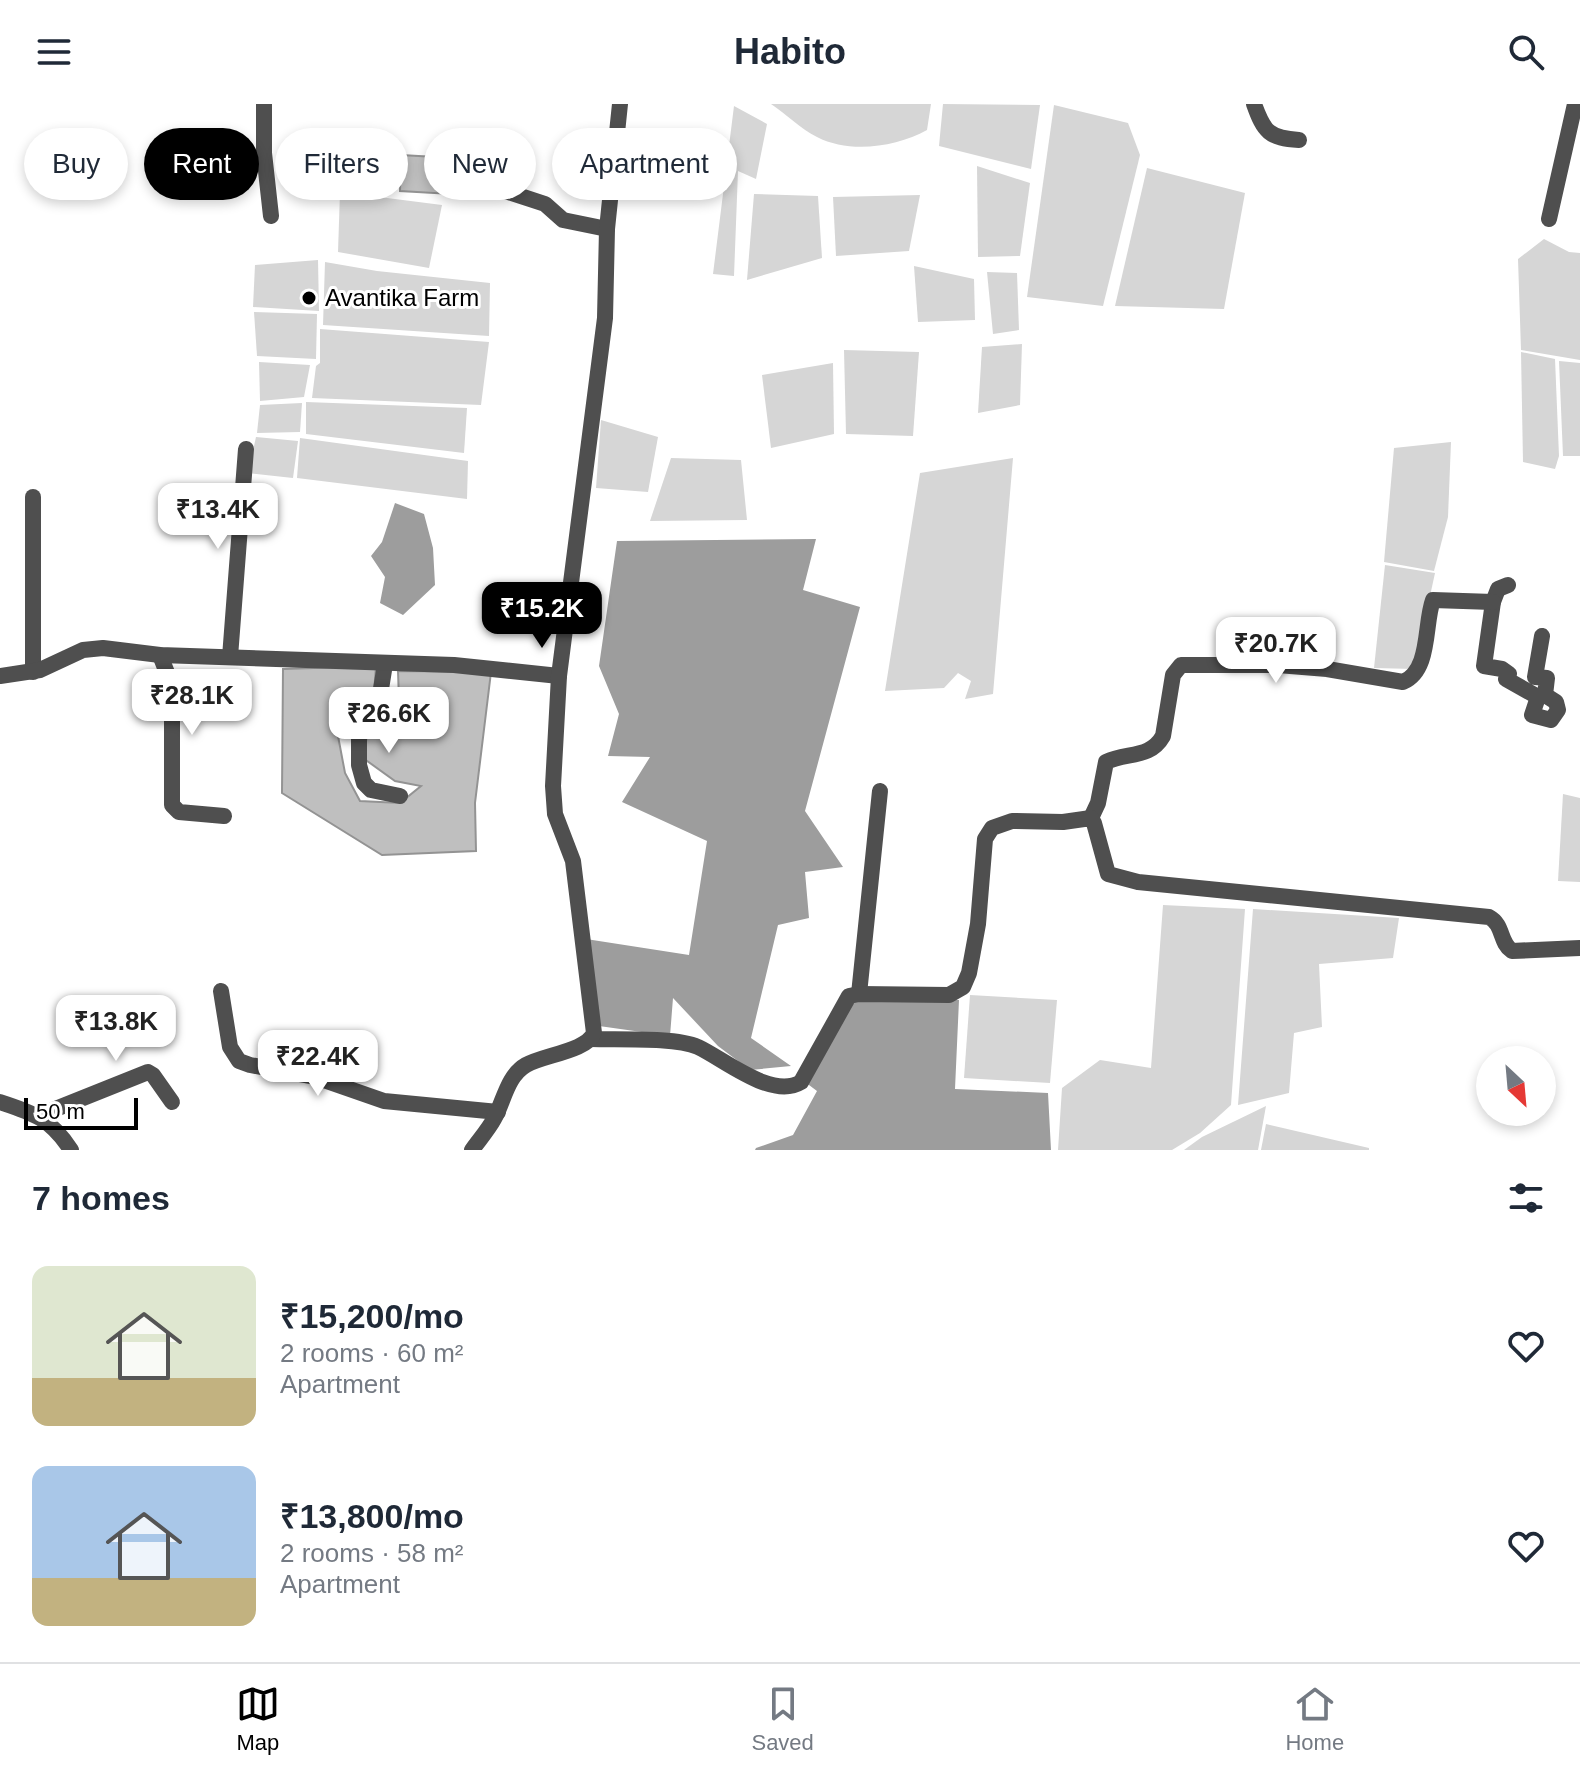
<!DOCTYPE html>
<html lang="en">
<head>
<meta charset="utf-8">
<style>
  :root { --surface:#fff; --page:#f6f6f7; --text:#1f2937; --muted:#747a83; --line:#e0e1e3; --accent:#000 }
  body { margin:0; font-family:Arial,sans-serif; background:var(--page); color:var(--text); height:100vh; display:flex; flex-direction:column; font-size:30px; white-space:nowrap }
  * { box-sizing:border-box; margin:0 }
  p { font-size:26px; color:var(--muted) }
  .icon { flex:none; width:44px; height:44px; fill:none; stroke:currentColor; stroke-width:2; stroke-linecap:round; stroke-linejoin:round }
  .map { position:relative; height:1046px; overflow:hidden }
  .details { display:flex; flex-direction:column; background:var(--surface); flex:1 }
  .details>* { flex:none }
  .hud { position:absolute; left:24px; top:24px; width:800px; height:72px; display:flex; gap:16px }
  .needle { width:52px; rotate:154deg }
  .controls { position:absolute; left:1476px; top:942px; display:grid; gap:16px }
  .controls a { display:grid; place-items:center; width:80px; height:80px; border-radius:50%; background:var(--surface); box-shadow:0 4px 12px #0003; font-size:40px }
  .scale { position:absolute; left:24px; bottom:20px; width:114px; box-sizing:border-box; padding-left:8px; border:4px solid #000; border-top:0; font-size:22px; line-height:28px; white-space:nowrap; color:#000; -webkit-text-stroke:6px #fff; paint-order:stroke }
  .price { position:absolute; translate:-50% -68px; padding:0 18px; border-radius:16px; background:#fff; color:#222; font-size:26px; line-height:52px; filter:drop-shadow(0 2px 4px #0008) }
  .price::after { content:''; position:absolute; left:50%; top:48px; width:24px; height:18px; margin-left:-12px; background:inherit; clip-path:polygon(0 0,100% 0,50% 100%) }
  .price.active { background:var(--accent); color:#fff }
  ul { padding:0; list-style:none }
  li { display:flex; align-items:center; gap:24px; height:200px; padding:0 32px }
  li span { display:grid; place-items:center; flex:none; width:224px; height:160px; border-radius:16px; color:#555 }
  li>.icon { margin-inline-start:auto }
  span .icon { width:96px; height:96px; fill:#fffc; stroke-width:1 }
  li b { font-size:34px }
  h2 { display:flex; justify-content:space-between; align-items:center; height:96px; padding:0 32px; font-size:34px }
  .pill { padding:0 28px; border-radius:36px; background:var(--surface); box-shadow:0 4px 12px #0003; font-size:28px; line-height:72px }
  .pill.active { background:var(--accent); color:#fff }
  header { display:flex; justify-content:space-between; align-items:center; height:104px; padding:0 32px; background:var(--surface); font-size:36px; font-weight:600 }
  .tab-bar { display:flex; justify-content:space-around; align-items:center; height:112px; border-top:2px solid var(--line); background:var(--surface); font-size:22px; color:var(--muted) }
  .tab-bar a { display:grid; justify-items:center; gap:4px }
  .tab-bar .active { color:var(--accent) }
  .map>svg:first-child { display:block }
  .green { fill:#d6d6d6 }
  .water { fill:#9d9d9d }
  .building { fill:#bfbfbf; stroke:#939393; stroke-width:2 }
  .lines { fill:none; stroke-linecap:round; stroke-linejoin:round }
  .minor { stroke:#4f4f4f; stroke-width:16 }
  .poi-dot { fill:#000; stroke:#fff; stroke-width:3 }
  .labels { text-anchor:middle; stroke-width:6; stroke-linejoin:round; paint-order:stroke }
  .poi-label { font-size:24px; fill:#000; stroke:#fff; text-anchor:start }
</style>
</head>
<body>
<header><svg class="icon" aria-label="menu" viewBox="0 0 24 24"><path d="M4 6h16M4 12h16M4 18h16"/></svg>Habito<svg class="icon" aria-label="search" viewBox="0 0 24 24"><circle cx="10" cy="10" r="6"/><path d="M15 15l6 6"/></svg></header>
<div class="map">
<svg width="1580" height="1046" viewBox="0 0 1580 1046">
  <rect width="100%" height="100%" fill="#fff"/>
  <g class="green">
    <path d="M771 0H931L927 26C896 43 850 50 817 33 801 25 786 10 771 0Z"/>
    <polygon points="943,0 1040,1 1031,65 939,42"/>
    <polygon points="1054,1 1128,19 1140,51 1103,202 1027,193"/>
    <polygon points="734,2 767,20 756,75 738,67 734,172 713,170"/>
    <polygon points="977,62 1030,79 1020,152 978,153"/>
    <polygon points="1147,64 1245,89 1224,205 1115,202"/>
    <polygon points="340,88 442,101 429,164 338,148"/>
    <polygon points="754,90 818,92 822,154 747,176"/>
    <polygon points="920,91 909,147 836,152 833,93"/>
    <polygon points="1544,135 1569,148 1580,149 1580,256 1521,246 1518,155"/>
    <polygon points="318,156 319,207 253,203 255,161"/>
    <polygon points="325,158 377,167 490,179 489,232 323,221"/>
    <polygon points="914,162 974,175 975,216 918,218"/>
    <polygon points="987,168 1017,169 1019,226 993,230"/>
    <polygon points="254,208 317,210 316,255 257,252"/>
    <polygon points="320,225 489,238 481,301 312,294 316,262 320,259"/>
    <polygon points="1022,240 1020,301 978,309 982,243"/>
    <polygon points="844,246 919,248 913,332 846,330"/>
    <polygon points="1521,248 1555,255 1559,352 1555,365 1523,358"/>
    <polygon points="1559,257 1580,259 1580,352 1563,352"/>
    <polygon points="259,258 310,261 304,293 260,297"/>
    <polygon points="833,259 834,330 771,344 762,271"/>
    <polygon points="306,298 467,304 464,349 306,330"/>
    <polygon points="302,299 300,328 257,329 260,301"/>
    <polygon points="601,316 658,333 648,388 596,384"/>
    <polygon points="256,333 298,337 293,374 248,369"/>
    <polygon points="300,334 468,357 467,395 297,374"/>
    <polygon points="1451,338 1448,413 1434,467 1384,458 1394,344"/>
    <polygon points="671,354 741,356 747,416 650,417"/>
    <polygon points="1013,354 993,590 965,595 971,577 958,569 944,584 885,587 920,369"/>
    <polygon points="1385,461 1435,469 1414,565 1374,564"/>
    <polygon points="1563,690 1580,694 1580,778 1558,777"/>
    <polygon points="1163,801 1245,805 1231,1001 1200,1029 1172,1046 1058,1046 1062,984 1100,956 1151,964"/>
    <polygon points="1253,805 1399,814 1393,854 1319,860 1322,923 1294,929 1289,989 1238,1001"/>
    <polygon points="970,891 1057,896 1050,979 964,974"/>
    <polygon points="1266,1002 1258,1046 1184,1046 1202,1033"/>
    <polygon points="1266,1020 1369,1044 1369,1046 1261,1046"/>
  </g>
  <g class="water">
    <polygon points="395,399 424,410 433,444 435,481 403,511 380,499 385,473 371,452 382,438"/>
    <polygon points="816,435 803,486 860,503 805,707 843,763 805,768 809,814 778,821 751,934 791,962 750,966 718,942 673,894 670,932 599,922 586,835 689,851 707,737 622,698 650,653 608,652 619,610 599,562 617,437"/>
    <polygon points="850,894 959,896 955,985 1048,989 1051,1046 755,1046 756,1044 793,1031 817,987 805,978"/>
  </g>
  <g class="building">
    <polygon points="367,38 386,41 381,62 362,64"/>
    <polygon points="401,51 453,54 451,90 400,87"/>
    <polygon points="376,562 374,589 356,589 338,632 345,669 360,697 400,699 421,682 395,677 363,654 371,609 399,596 398,567 491,568 475,699 476,747 382,751 282,689 283,565"/>
  </g>
  <g class="lines">
    <g class="minor">
      <polyline points="264,0 264,49 271,112"/>
      <path d="M1254 0C1264 28 1269 34 1299 36"/>
      <polyline points="487,81 545,100 563,116 607,125"/>
      <polyline points="1549,115 1575,0"/>
      <polyline points="1508,481 1498,485 1493,498 1484,562 1502,565 1509,570 1506,575 1538,593 1532,611 1551,616 1558,606 1556,598 1545,591 1547,574 1535,573 1542,532"/>
      <polyline points="160,551 169,574 172,597 172,701 179,708 224,712"/>
      <polyline points="230,553 246,345"/>
      <polyline points="385,560 381,585 359,632 359,661 364,679 371,686 400,692"/>
      <polyline points="33,568 33,393"/>
      <polyline points="0,572 40,566 83,546 103,544 160,551 454,561 559,572"/>
      <path d="M1091 714 1098 699 1106 658C1127 648 1150 655 1163 632L1173 571 1181 561H1278L1327 565 1403 578C1431 566 1424 520 1433 496L1493 498"/>
      <polyline points="221,887 230,943 239,957 250,961 315,973 384,997 498,1008"/>
      <polyline points="859,890 880,687"/>
      <path d="M591 935C619 936 675 933 698 943 724 955 772 996 801 978L849 892 859 890 949 891 963 883 969 869 978 820 985 735 992 724 1012 717 1063 718 1091 714 1094 719 1108 770 1138 778 1489 813C1504 821 1499 838 1512 847L1580 844"/>
      <path d="M0 998C34 1009 51 1015 71 1046"/>
      <polyline points="38,1012 148,968 153,971 172,998"/>
      <path d="M472 1046C479 1036 488 1026 494 1015 504 997 507 972 526 961 543 951 587 947 594 929L573 757 555 710 553 682 559 572 605 214 607 125 620 0"/>
    </g>
  </g>
  <circle class="poi-dot" cx="309" cy="194" r="8"/>
  <g class="labels">
    <g class="poi-label">
      <text x="325" y="202">Avantika Farm</text>
    </g>
  </g>
</svg>
<div class="controls">
<a><svg class="needle" viewBox="-14 -14 28 28"><path d="M0-13l5 13h-10z" fill="#e53935"/><path d="M0 13l5-13h-10z" fill="#747a83"/></svg></a>
</div>
<div class="scale">50 m</div>
<b class="price" style="left:218px;top:447px">₹13.4K</b>
<b class="price active" style="left:542px;top:546px">₹15.2K</b>
<b class="price" style="left:1276px;top:581px">₹20.7K</b>
<b class="price" style="left:192px;top:633px">₹28.1K</b>
<b class="price" style="left:389px;top:651px">₹26.6K</b>
<b class="price" style="left:116px;top:959px">₹13.8K</b>
<b class="price" style="left:318px;top:994px">₹22.4K</b>
<div class="hud">
<a class="pill">Buy</a>
<a class="pill active">Rent</a>
<a class="pill">Filters</a>
<a class="pill">New</a>
<a class="pill">Apartment</a>
</div>
</div>
<section class="details">
<h2>7 homes<svg class="icon" aria-label="filters" viewBox="0 0 24 24"><path d="M4 7h16M4 17h16"/><circle cx="9" cy="7" r="2"/><circle cx="15" cy="17" r="2"/></svg></h2>
<ul>
<li><span style="background:linear-gradient(#dfe7d0 70%,#c2b280 0)"><svg class="icon" aria-label="home" viewBox="0 0 24 24"><path d="M3 11l9-7 9 7M6 9v11h12V9"/></svg></span><div><b>₹15,200/mo</b><p>2 rooms · 60 m²</p><p>Apartment</p></div><svg class="icon" aria-label="heart" viewBox="0 0 24 24"><path d="M12 20l-8-8c-3-5 5-10 8-4 3-6 11-1 8 4z"/></svg></li>
<li><span style="background:linear-gradient(#a9c7e8 70%,#c2b280 0)"><svg class="icon" aria-label="home" viewBox="0 0 24 24"><path d="M3 11l9-7 9 7M6 9v11h12V9"/></svg></span><div><b>₹13,800/mo</b><p>2 rooms · 58 m²</p><p>Apartment</p></div><svg class="icon" aria-label="heart" viewBox="0 0 24 24"><path d="M12 20l-8-8c-3-5 5-10 8-4 3-6 11-1 8 4z"/></svg></li>
</ul>
</section>
<nav class="tab-bar">
<a class="active"><svg class="icon" aria-label="map" viewBox="0 0 24 24"><path d="M3 6l6-2 6 2 6-2v14l-6 2-6-2-6 2zM9 4v14M15 6v14"/></svg>Map</a>
<a><svg class="icon" aria-label="saved" viewBox="0 0 24 24"><path d="M7 4h10v16l-5-4-5 4z"/></svg>Saved</a>
<a><svg class="icon" aria-label="home" viewBox="0 0 24 24"><path d="M3 11l9-7 9 7M6 9v11h12V9"/></svg>Home</a>
</nav>
</body>
</html>
